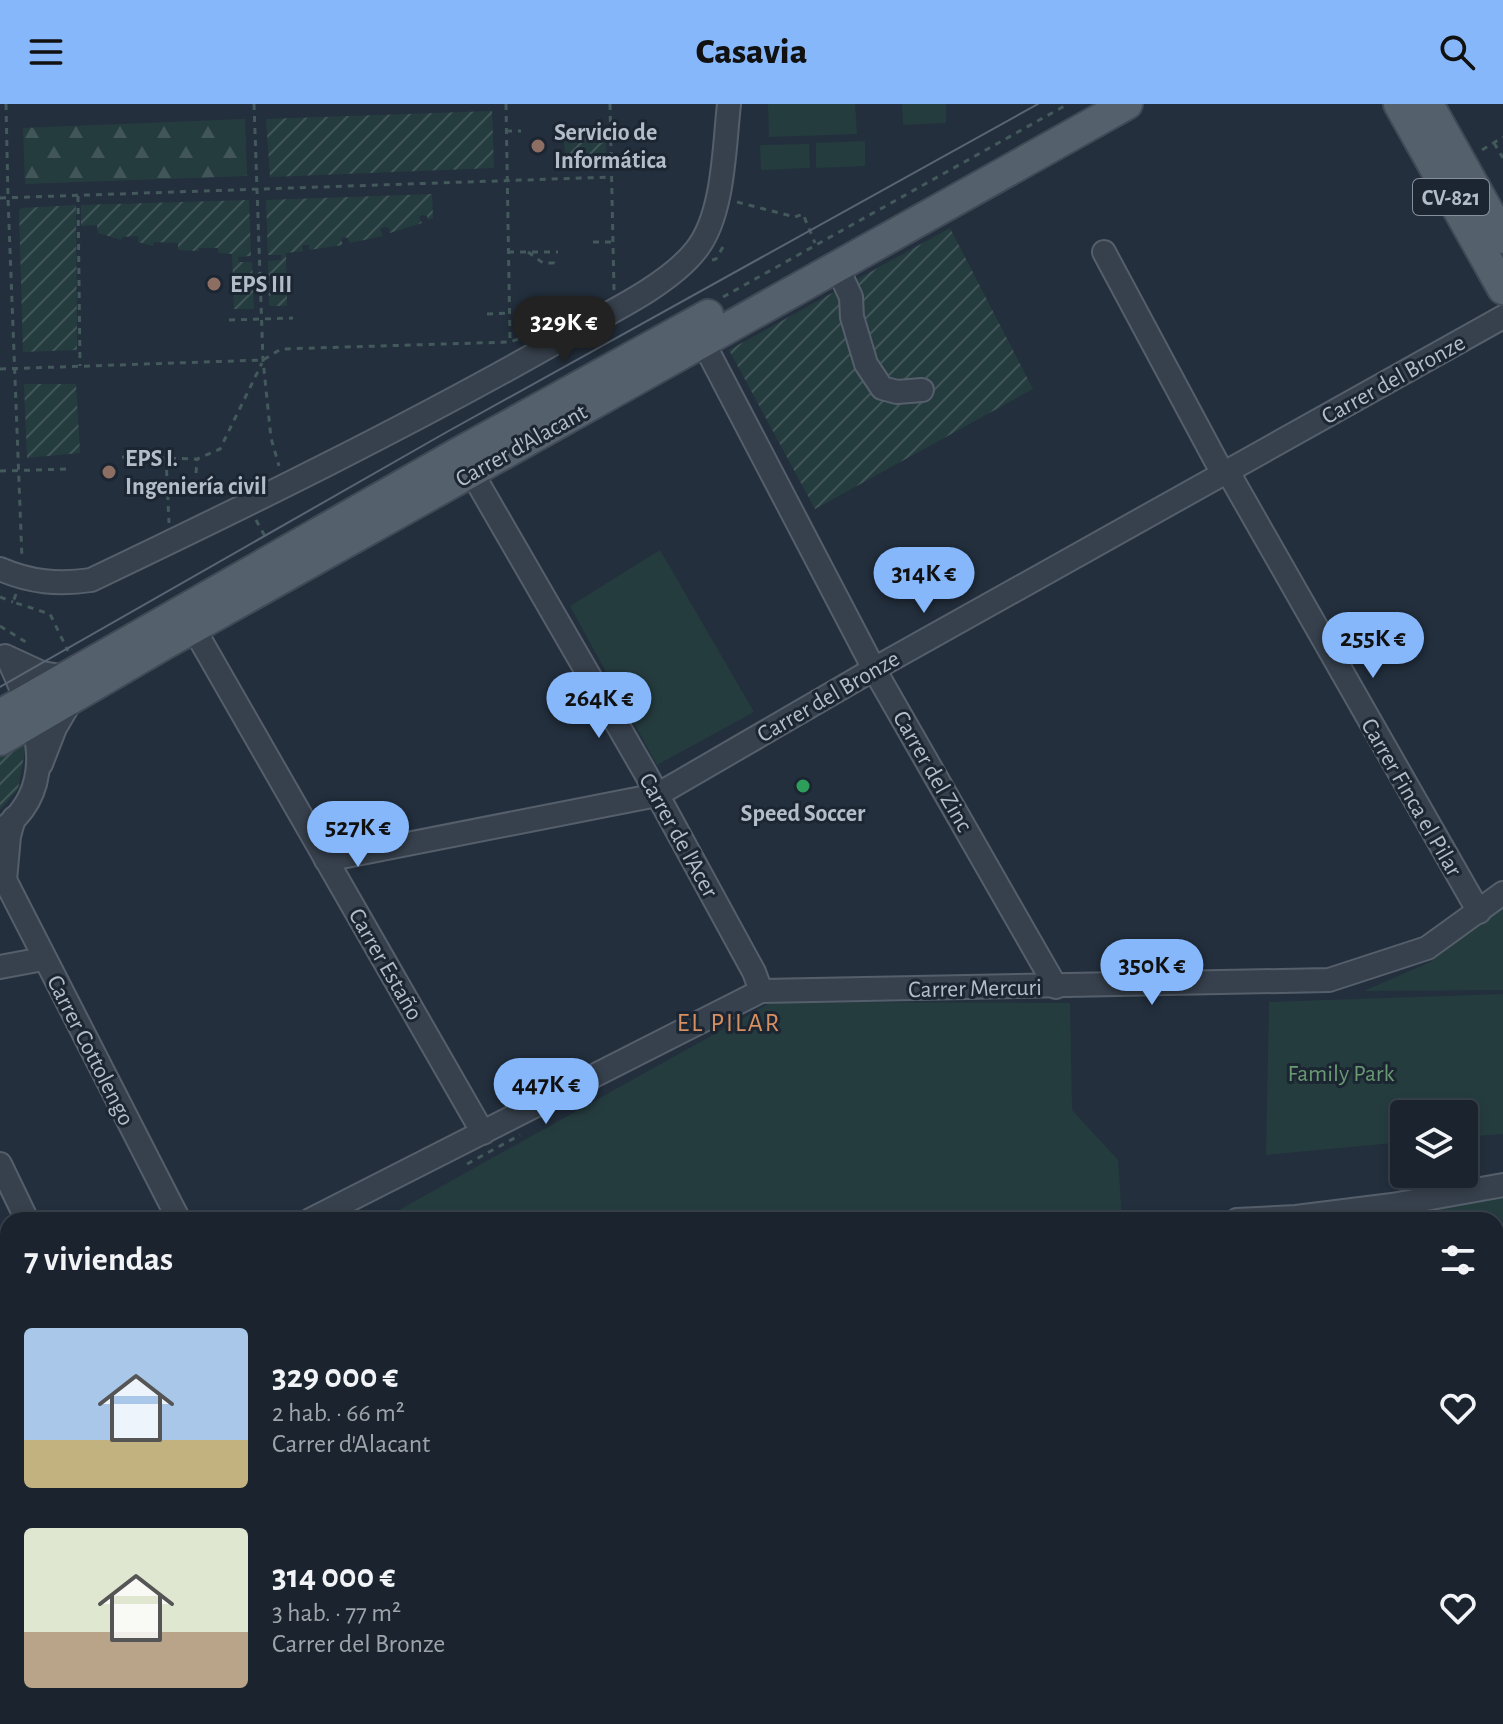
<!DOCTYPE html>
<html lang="es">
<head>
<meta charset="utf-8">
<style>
  :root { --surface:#1a232e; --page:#272f3a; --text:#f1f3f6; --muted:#9fa4aa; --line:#38404a; --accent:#86b7fa }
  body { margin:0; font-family:"Alegreya Sans",sans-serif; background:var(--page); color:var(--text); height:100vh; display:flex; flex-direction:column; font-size:30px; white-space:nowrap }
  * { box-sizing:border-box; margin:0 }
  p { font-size:26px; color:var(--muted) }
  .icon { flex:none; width:44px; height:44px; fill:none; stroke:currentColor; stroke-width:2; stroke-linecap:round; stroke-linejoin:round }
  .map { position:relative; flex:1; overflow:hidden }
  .drawer { position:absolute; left:0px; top:1108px; width:1504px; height:512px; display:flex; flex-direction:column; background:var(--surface); border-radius:24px 24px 0 0; box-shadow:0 4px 12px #0003,0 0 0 2px var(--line) }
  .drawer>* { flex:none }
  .controls { position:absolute; left:1390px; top:996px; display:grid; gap:16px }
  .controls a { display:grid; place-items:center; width:88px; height:88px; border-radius:8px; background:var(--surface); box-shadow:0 4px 12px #0003,0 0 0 2px var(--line); font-size:40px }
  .price { position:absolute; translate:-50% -68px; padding:0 18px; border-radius:28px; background:var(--accent); color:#111; font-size:26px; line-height:52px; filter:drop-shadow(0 2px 4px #0008) }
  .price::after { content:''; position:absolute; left:50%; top:48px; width:24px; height:18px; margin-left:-12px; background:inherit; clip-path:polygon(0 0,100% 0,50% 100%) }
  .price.active { background:#222; color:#fff }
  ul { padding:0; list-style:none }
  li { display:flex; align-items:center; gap:24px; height:200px; padding:0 24px }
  li span { display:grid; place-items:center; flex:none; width:224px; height:160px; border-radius:8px; color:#555 }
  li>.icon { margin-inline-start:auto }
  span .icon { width:96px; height:96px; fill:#fffc; stroke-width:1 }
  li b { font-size:34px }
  h2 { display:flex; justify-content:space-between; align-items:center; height:96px; padding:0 24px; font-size:34px }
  header { display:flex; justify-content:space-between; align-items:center; height:104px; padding:0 24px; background:var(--accent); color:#111; font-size:36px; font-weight:800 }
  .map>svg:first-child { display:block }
  .green { fill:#253c3e }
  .forest { fill:url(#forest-firs) }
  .garden { fill:url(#garden-furrows) }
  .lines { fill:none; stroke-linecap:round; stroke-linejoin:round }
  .minor-casing { stroke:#555f6b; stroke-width:26 }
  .major-casing { stroke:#404a56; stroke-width:34 }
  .path { stroke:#43595b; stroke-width:3; stroke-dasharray:6 6; stroke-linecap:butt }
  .minor { stroke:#37414d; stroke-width:22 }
  .major { stroke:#55606d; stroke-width:30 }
  .tram { stroke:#596574; stroke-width:2 }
  .education-dot { fill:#8d6e63; stroke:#1c2632; stroke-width:3 }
  .leisure-dot { fill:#2e9e5b; stroke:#1c2632; stroke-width:3 }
  .labels { text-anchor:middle; stroke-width:6; stroke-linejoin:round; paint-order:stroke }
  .shield { fill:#1c2632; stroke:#868f9c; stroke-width:2 }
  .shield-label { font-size:22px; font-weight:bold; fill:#b3bcc9 }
  .poi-label { font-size:24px; font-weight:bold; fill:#b3bcc9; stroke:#1c2632; text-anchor:start }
  .street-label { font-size:24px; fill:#b3bcc9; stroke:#1c2632 }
  .park-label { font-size:24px; fill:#699a72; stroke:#1c2632 }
  .neighbourhood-label { font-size:26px; letter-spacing:2px; fill:#d68f60; stroke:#1c2632 }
</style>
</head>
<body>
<header><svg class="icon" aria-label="menu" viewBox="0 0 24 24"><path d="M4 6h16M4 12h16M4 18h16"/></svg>Casavia<svg class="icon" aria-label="search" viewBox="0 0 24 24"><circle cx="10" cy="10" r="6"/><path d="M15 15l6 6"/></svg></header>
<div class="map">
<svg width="1503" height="1620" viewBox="0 0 1503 1620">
  <defs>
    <pattern id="forest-firs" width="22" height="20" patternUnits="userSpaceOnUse" patternTransform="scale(2)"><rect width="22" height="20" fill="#253c3e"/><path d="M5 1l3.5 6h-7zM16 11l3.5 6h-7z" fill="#425659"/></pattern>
    <pattern id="garden-furrows" width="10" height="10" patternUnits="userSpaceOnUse" patternTransform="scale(2)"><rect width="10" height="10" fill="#253c3e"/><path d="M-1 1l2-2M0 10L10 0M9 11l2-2" fill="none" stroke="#425659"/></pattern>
  </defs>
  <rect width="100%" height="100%" fill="#232f3d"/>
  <g class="green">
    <polygon points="768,0 855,0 857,30 769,33"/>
    <polygon points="902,0 946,0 946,19 903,21"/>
    <polygon points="865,37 865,62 816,64 816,39"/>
    <polygon points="809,40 810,64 761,66 760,41"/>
    <polygon points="660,446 754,608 657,661 570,502"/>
    <polygon points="1503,802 1503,886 1364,887 1430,858"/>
    <polygon points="1503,890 1503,1030 1464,1033 1464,1010 1404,1010 1404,1038 1266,1051 1269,898"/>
    <polygon points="772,898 1070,899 1072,1006 1118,1056 1122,1116 381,1116"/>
    <polygon points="1503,1087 1503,1117 1496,1122 1496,1116 1295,1116"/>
  </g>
  <polygon class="forest" points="245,15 247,72 25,80 23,24"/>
  <g class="garden">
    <polygon points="492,7 494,64 270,73 266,15"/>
    <polygon points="597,25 597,36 606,36 607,62 565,63 564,27"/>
    <polygon points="432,90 433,114 428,116 427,112 422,111 419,113 422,119 390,129 389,124 384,123 380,125 383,132 350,139 348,134 344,133 341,135 343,141 309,146 309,141 302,141 303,147 286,149 287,202 269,202 268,157 281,156 281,151 268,151 266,96"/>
    <polygon points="249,96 251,152 238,153 239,158 252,158 254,205 234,205 232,150 218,149 218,144 199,144 199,147 178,146 178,139 154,138 153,142 138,138 138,132 122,133 121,136 98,129 97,121 81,122 81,101"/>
    <polygon points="76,101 77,246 23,248 19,106 23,104"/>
    <polygon points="950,124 1033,285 815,405 729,246"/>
    <polygon points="24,280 76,280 80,349 27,354"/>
    <polygon points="28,630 18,685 0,706 0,645"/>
  </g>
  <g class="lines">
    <defs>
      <g id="minor">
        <polyline points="1104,148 1223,370"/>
        <polyline points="837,163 851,193 852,213 866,260 882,284 897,288 922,286"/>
        <polyline points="703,238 874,565 1056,883"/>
        <polyline points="1228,368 1479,808"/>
        <polyline points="472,369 646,670 754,868 761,887"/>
        <path d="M0 465C30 478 58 481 91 476 250 400 407 323 560 236 602 212 667 183 696 146 724 111 724 44 729 0"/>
        <polyline points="194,525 483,1029"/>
        <polyline points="5,552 42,569 67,573"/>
        <polyline points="41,660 55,624 72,595"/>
        <path d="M0 727C63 683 35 611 8 555"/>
        <polyline points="326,756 657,691 874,565 1503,213"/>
        <polyline points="0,772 5,776 179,1116"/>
        <polyline points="5,776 9,732 14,714"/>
        <polyline points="0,863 43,855"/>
        <polyline points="0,1060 27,1116"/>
        <polyline points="310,1116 761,887 1329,876 1427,844 1503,789"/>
        <polyline points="1237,1116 1296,1113 1392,1101 1503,1081"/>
        <polyline points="0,1243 8,1242"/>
        <polyline points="0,1271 8,1267"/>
        <polyline points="1496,1547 1503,1545"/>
        <polyline points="411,1612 415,1620"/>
        <polyline points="1428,1612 1430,1620"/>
        <polyline points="117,1620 134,1612"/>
        <polyline points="1293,1620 1316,1612"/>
      </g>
      <g id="major">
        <polyline points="1399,0 1503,185"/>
        <polyline points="1428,0 1503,134"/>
        <polyline points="0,611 455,351 708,211"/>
        <polyline points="0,636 166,539 1127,0"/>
        <polyline points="1496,1152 1503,1148"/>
        <polyline points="1496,1182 1503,1177"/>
        <polyline points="979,1620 983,1612"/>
        <polyline points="1012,1620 1015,1612"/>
      </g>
    </defs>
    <use href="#minor" class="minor-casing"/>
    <use href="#major" class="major-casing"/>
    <g class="path">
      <polyline points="6,0 8,94 22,455"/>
      <polyline points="254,0 263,256 271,334 279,362"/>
      <polyline points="506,0 510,236"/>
      <polyline points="610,0 614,186"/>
      <polyline points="506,27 521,27"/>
      <polyline points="1494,39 1503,54"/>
      <polyline points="1482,46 1503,33"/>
      <polyline points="78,92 80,262"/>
      <polyline points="0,94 612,73"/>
      <polyline points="737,98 795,113 803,110 815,139"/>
      <polyline points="593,138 613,138"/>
      <polyline points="508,148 558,148"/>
      <polyline points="528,148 543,159 554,159 555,162"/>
      <polyline points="712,156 716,155 724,141"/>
      <polyline points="723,193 1068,0"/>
      <polyline points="487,210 509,209"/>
      <polyline points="229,216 293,214"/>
      <polyline points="0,265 263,256 281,245 510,238 524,233"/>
      <polyline points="122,353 197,355 220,345 262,259"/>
      <polyline points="166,354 169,419"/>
      <polyline points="0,367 69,365"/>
      <polyline points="196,369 197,356"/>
      <polyline points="256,416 266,434"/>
      <polyline points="16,490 13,498 50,510 68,547"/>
      <polyline points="0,493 13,498"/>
      <polyline points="0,522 29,540"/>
      <polyline points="467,1060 520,1031"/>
      <polyline points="1496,1347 1503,1346"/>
      <polyline points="439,1612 443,1620"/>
      <polyline points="720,1620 755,1612"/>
    </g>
    <use href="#minor" class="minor"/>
    <use href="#major" class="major"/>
    <polyline class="tram" points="0,583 445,329 1038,0"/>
  </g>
  <g class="education-dot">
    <circle cx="538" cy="42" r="8"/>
    <circle cx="214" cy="180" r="8"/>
    <circle cx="109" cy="368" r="8"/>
  </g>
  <circle class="leisure-dot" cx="803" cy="682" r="8"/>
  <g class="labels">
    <rect class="shield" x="1413" y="75" width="76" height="36" rx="6"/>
    <g class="shield-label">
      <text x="1451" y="101">CV-821</text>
    </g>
    <g class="poi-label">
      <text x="554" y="36">Servicio de<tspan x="554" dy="28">Informática</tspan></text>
      <text x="230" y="188">EPS III</text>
      <text x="125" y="362">EPS I.<tspan x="125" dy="28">Ingeniería civil</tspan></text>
      <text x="803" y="717" text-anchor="middle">Speed Soccer</text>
    </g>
    <g class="street-label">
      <text transform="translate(1393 275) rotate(-29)" y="8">Carrer del Bronze</text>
      <text transform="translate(521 341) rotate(-29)" y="8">Carrer d'Alacant</text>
      <text transform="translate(828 592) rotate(-30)" y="8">Carrer del Bronze</text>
      <text transform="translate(933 667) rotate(60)" y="8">Carrer del Zinc</text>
      <text transform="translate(1412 693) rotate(60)" y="8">Carrer Finca el Pilar</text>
      <text transform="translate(679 731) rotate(61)" y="8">Carrer de l'Acer</text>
      <text transform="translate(386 860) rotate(60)" y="8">Carrer Estaño</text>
      <text transform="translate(975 884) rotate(-1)" y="8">Carrer Mercuri</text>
      <text transform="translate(91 946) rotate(63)" y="8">Carrer Cottolengo</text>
    </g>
    <g class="park-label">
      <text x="1341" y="977">Family Park</text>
    </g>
    <g class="neighbourhood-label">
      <text x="729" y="927">EL PILAR</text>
    </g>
  </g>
</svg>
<div class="controls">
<a><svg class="icon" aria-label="layers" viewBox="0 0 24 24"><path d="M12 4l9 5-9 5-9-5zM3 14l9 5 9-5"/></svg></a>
</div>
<b class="price active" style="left:564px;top:260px">329K €</b>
<b class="price" style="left:924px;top:511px">314K €</b>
<b class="price" style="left:1373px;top:576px">255K €</b>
<b class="price" style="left:599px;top:636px">264K €</b>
<b class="price" style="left:358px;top:765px">527K €</b>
<b class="price" style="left:1152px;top:903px">350K €</b>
<b class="price" style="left:546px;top:1022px">447K €</b>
<section class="drawer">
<h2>7 viviendas<svg class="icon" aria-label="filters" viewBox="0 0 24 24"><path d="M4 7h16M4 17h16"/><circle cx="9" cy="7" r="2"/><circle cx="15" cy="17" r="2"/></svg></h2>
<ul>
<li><span style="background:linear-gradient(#a9c7e8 70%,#c2b280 0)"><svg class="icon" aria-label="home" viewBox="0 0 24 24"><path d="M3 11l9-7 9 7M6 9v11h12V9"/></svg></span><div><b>329 000 €</b><p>2 hab. · 66 m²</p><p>Carrer d'Alacant</p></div><svg class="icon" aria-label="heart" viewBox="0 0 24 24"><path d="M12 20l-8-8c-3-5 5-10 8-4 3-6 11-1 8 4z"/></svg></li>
<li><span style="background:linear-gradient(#dfe7d0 65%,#b9a48a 0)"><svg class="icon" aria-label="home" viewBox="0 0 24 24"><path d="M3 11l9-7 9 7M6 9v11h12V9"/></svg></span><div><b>314 000 €</b><p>3 hab. · 77 m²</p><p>Carrer del Bronze</p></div><svg class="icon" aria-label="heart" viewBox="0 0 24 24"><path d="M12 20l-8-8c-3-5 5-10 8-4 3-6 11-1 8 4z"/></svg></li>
</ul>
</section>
</div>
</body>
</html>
